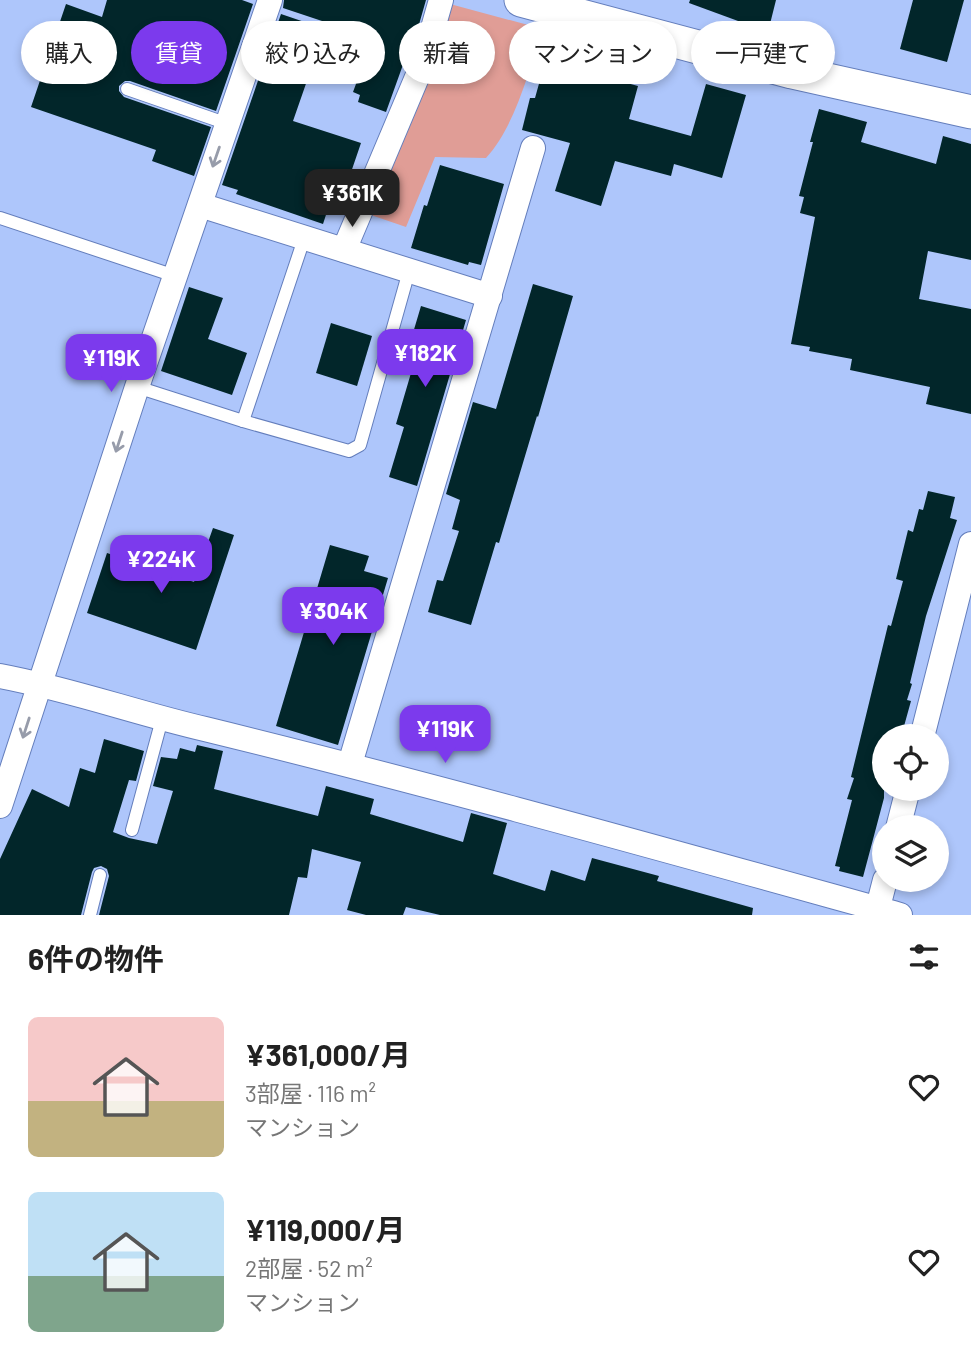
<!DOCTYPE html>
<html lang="ja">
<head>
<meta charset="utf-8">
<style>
  :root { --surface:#fff; --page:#f2f2f2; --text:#222; --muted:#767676; --accent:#7c3aed }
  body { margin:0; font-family:Barlow,"Noto Sans JP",sans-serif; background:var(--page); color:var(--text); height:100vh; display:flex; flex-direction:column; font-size:26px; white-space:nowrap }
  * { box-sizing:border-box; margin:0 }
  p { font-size:23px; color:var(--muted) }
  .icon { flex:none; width:38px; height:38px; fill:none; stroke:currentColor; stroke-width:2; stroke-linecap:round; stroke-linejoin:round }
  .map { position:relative; height:915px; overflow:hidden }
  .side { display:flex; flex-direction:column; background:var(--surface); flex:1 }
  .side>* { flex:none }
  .banner { position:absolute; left:21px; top:21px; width:929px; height:63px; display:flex; gap:14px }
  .fabs { position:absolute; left:872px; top:724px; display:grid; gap:14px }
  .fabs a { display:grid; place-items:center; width:77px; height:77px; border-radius:50%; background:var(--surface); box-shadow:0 4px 10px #0003; font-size:35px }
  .price { position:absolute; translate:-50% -60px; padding:0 16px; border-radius:14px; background:var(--accent); color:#fff; font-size:23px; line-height:46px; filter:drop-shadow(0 2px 4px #0008) }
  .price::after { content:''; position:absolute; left:50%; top:42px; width:21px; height:16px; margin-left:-10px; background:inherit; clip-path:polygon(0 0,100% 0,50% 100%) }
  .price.active { background:#222; color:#fff }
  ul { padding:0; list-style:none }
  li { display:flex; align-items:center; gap:21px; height:175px; padding:0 28px }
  li span { display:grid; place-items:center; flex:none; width:196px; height:140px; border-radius:10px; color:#555 }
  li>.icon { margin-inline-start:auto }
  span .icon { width:84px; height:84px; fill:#fffc; stroke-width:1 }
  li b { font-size:30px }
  h2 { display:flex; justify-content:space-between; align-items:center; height:84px; padding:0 28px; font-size:30px }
  .tag { padding:0 24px; border-radius:32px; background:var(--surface); box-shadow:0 4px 10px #0003; font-size:24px; line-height:63px }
  .tag.active { background:var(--accent); color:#fff }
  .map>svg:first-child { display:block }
  .green { fill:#e09d96 }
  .building { fill:#02262a }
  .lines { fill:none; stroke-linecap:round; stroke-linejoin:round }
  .lane-casing { stroke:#647ebc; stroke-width:14 }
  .street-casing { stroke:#647ebc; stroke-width:26 }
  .secondary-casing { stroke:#647ebc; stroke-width:35 }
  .lane { stroke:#fff; stroke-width:12 }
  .street { stroke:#fff; stroke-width:24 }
  .secondary { stroke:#fff; stroke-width:33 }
  .oneway { stroke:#979caa }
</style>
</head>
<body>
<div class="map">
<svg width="971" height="915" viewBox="0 0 971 915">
  <rect width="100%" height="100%" fill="#aec6fb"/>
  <path class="green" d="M450 4 543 29C529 70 515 127 486 158L435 157 406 227 368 214Z"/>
  <g class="building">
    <polygon points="107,0 242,0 253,4 216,111 130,81 125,81 119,86 119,91 124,97 211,127 194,176 152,161 156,150 31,107 66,4 102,17"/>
    <polygon points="284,0 426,0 412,49 409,48 386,112 358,102 360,95 353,92 373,38 283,8"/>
    <polygon points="690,0 776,0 768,32 689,3"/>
    <polygon points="913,0 964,0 947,62 900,49"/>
    <polygon points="281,14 325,29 293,121 361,143 347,184 337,181 323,224 236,194 238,190 222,185"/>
    <polygon points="547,55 583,65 582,71 638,86 629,119 691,136 706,84 746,95 722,178 674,164 671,176 615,161 601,206 555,191 570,143 522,130 530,98 535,98"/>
    <polygon points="819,109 867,122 861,142 936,164 943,136 971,144 971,260 928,251 919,299 971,309 971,414 926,404 930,387 850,370 852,359 809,351 810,347 791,344 815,217 800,213 804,197 799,196 813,142 810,142"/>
    <polygon points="440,165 504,184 481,265 469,262 468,265 411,248 424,205 427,206"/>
    <polygon points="533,284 573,296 538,417 537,416 499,543 496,542 471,625 428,612 437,580 443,581 459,531 452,529 460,500 446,494 473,402 496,409"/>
    <polygon points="189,287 223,298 208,339 247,353 232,395 161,371"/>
    <polygon points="421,306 466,320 417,486 389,477 404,427 396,424 411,373 409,372 417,345 410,343"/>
    <polygon points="331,323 372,336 357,386 316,373"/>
    <polygon points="928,491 955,497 950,518 957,520 926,616 910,683 912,684 907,700 911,701 901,737 884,737 884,798 863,877 839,871 840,867 835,866 852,800 847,799 854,778 851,777 888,625 891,626 903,581 896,579 908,530 913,532 919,509 923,510"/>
    <polygon points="213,528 234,535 196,650 87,613 107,553 194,582"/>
    <polygon points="330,545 369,556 364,571 388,578 338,745 276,726"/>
    <polygon points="104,739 144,751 136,781 129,780 113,832 129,838 157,844 173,791 153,786 161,757 177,759 180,748 195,752 197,745 223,751 214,789 318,816 326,786 374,799 370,814 463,842 471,813 507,823 493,874 545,891 551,870 585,881 592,858 659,876 657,881 753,908 752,915 440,915 406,907 403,915 366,915 347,910 361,862 312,849 307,878 298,877 289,915 99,915 109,876 107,869 101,866 94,868 92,872 81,915 0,915 0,859 32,789 69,807 80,768 95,773"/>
  </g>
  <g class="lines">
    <defs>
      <g id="lane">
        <polyline points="127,89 228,124"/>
        <polyline points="0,218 175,276"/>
        <polyline points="137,387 243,421 349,451 360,445 409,271"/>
        <polyline points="243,421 304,239"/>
        <polyline points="132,830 162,719"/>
        <polyline points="90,915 100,875"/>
      </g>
      <g id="street">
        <polyline points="200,205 490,296"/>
        <polyline points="344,250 423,63 441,0"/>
        <path d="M0 676C70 689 136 713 205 729 438 786 669 851 900 915"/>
        <polyline points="922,737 971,544"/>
        <polyline points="350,764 533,148"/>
        <polyline points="0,806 137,387 270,0"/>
        <polyline points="898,828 908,789"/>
        <polyline points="876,915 885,880"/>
      </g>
      <polyline id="secondary" points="521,0 792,72 971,112"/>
    </defs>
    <use href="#lane" class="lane-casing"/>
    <use href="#street" class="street-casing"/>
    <use href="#secondary" class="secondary-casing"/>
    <use href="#lane" class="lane"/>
    <use href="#street" class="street"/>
    <use href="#secondary" class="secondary"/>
  </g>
  <defs><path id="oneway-shaft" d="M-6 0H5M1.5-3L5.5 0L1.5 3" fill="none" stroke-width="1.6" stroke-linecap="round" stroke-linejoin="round" transform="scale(1.75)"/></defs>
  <g class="oneway">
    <use href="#oneway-shaft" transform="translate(216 157) rotate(109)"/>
    <use href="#oneway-shaft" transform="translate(119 442) rotate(108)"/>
    <use href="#oneway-shaft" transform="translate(26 728) rotate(108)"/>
  </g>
</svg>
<div class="fabs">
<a><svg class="icon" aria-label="locate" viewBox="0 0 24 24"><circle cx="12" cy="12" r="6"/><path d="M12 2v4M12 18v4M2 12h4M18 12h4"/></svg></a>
<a><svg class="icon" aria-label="layers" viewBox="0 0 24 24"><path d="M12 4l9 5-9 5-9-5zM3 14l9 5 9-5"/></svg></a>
</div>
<b class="price active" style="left:352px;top:229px">¥361K</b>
<b class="price" style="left:425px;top:389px">¥182K</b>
<b class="price" style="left:111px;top:394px">¥119K</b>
<b class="price" style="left:161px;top:595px">¥224K</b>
<b class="price" style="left:333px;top:647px">¥304K</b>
<b class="price" style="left:445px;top:765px">¥119K</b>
<div class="banner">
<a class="tag">購入</a>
<a class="tag active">賃貸</a>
<a class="tag">絞り込み</a>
<a class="tag">新着</a>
<a class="tag">マンション</a>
<a class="tag">一戸建て</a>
</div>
</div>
<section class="side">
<h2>6件の物件<svg class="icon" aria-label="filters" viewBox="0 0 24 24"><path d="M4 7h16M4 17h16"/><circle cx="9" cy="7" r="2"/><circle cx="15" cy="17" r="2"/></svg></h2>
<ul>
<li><span style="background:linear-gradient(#f6c9c9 60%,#c2b280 0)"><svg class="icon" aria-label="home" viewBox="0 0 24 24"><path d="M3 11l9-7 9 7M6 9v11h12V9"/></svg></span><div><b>¥361,000/月</b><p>3部屋 · 116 m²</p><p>マンション</p></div><svg class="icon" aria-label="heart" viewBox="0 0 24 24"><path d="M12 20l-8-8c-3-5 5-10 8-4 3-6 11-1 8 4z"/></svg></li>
<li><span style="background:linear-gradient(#bfe0f5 60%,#7fa58c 0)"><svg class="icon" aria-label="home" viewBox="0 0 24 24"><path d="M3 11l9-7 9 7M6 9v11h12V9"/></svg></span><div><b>¥119,000/月</b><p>2部屋 · 52 m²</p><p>マンション</p></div><svg class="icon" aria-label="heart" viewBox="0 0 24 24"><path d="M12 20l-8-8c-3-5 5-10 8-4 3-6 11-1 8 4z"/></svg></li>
</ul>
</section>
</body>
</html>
